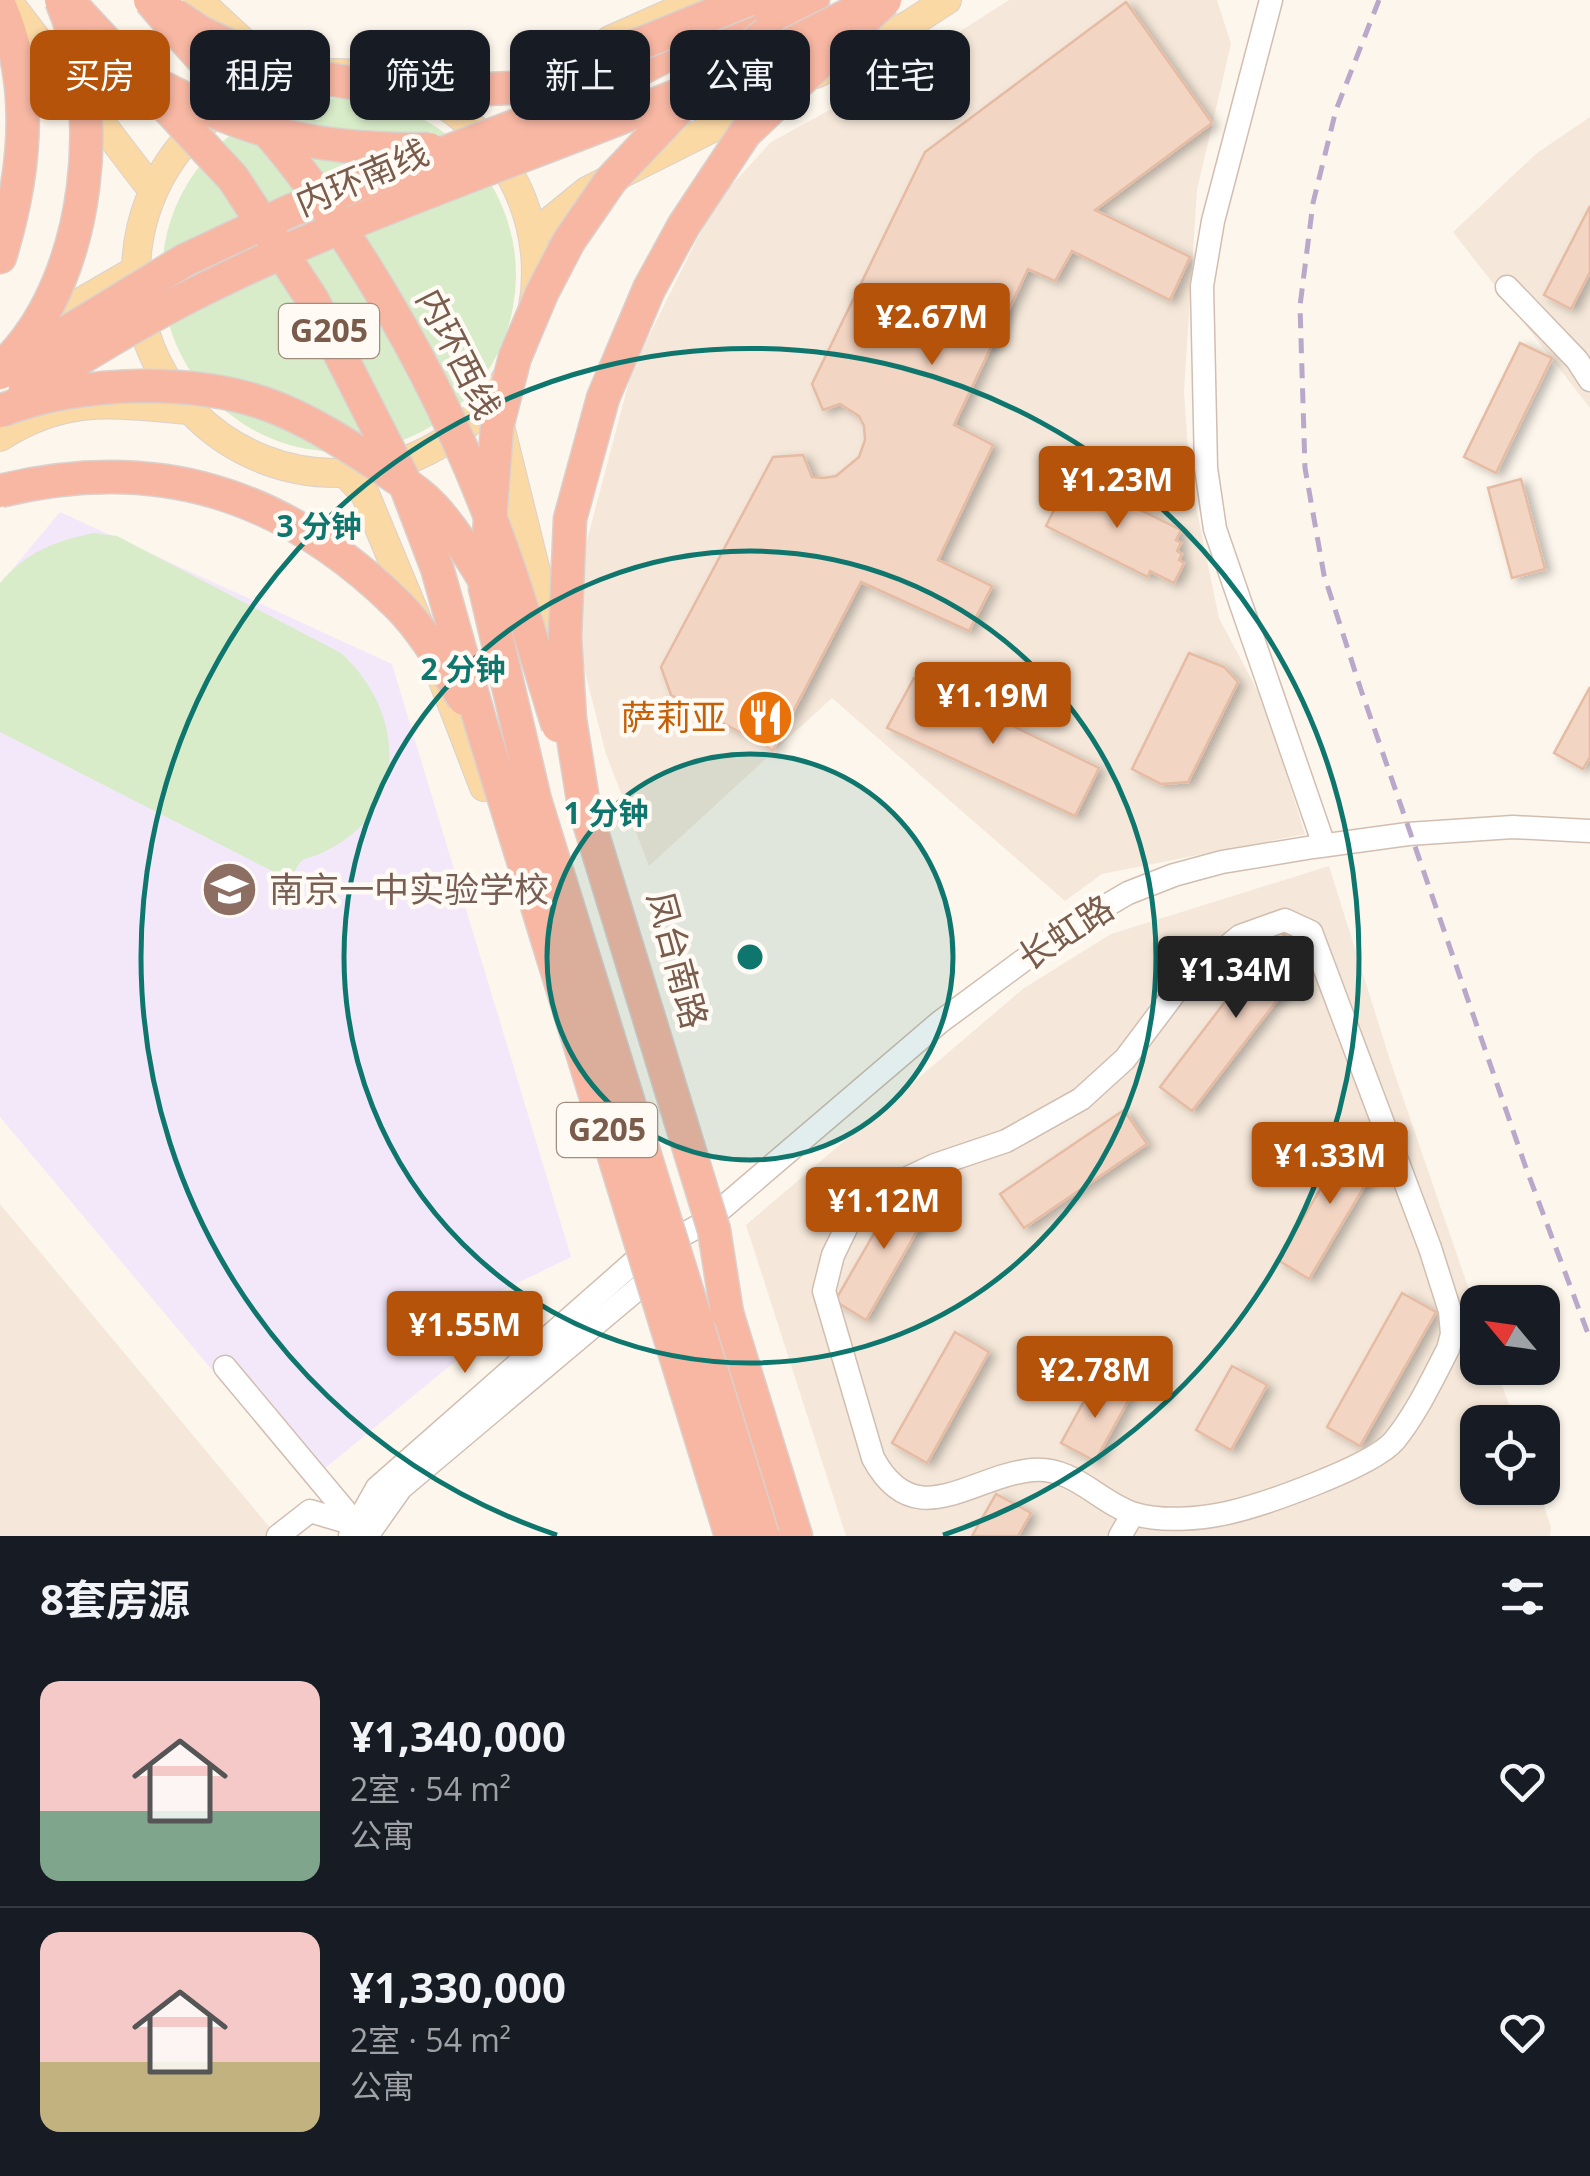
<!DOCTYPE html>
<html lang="zh">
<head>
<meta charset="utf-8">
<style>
  :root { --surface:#171b24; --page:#242831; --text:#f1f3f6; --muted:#9ea1a6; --line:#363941; --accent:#b45309 }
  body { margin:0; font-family:"Open Sans","Noto Sans SC",sans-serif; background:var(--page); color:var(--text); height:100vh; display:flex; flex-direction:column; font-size:38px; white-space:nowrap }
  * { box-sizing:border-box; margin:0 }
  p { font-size:32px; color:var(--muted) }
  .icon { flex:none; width:55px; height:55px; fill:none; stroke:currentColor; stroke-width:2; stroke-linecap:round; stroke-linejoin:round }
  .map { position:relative; height:1536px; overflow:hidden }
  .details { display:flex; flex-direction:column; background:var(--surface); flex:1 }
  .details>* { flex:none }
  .top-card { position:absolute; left:30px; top:30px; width:1000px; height:90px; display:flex; gap:20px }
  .needle { width:65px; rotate:299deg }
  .controls { position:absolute; left:1460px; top:1285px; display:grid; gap:20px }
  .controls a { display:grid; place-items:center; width:100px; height:100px; border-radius:20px; background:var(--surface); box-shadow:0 2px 8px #0004; font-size:50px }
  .price { position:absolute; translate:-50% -85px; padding:0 22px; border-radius:10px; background:var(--accent); color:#fff; font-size:32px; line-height:65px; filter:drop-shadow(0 2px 5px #0008) }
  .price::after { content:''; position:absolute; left:50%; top:60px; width:30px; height:22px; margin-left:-15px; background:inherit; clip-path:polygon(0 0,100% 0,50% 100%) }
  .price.active { background:#222; color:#fff }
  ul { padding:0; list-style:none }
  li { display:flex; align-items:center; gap:30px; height:250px; padding:0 40px }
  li+li { border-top:2px solid var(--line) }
  li span { display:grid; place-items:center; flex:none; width:280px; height:200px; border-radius:20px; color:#555 }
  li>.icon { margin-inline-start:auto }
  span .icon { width:120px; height:120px; fill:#fffc; stroke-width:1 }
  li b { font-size:42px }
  h2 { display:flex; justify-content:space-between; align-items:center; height:120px; padding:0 40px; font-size:42px }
  .chip { padding:0 35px; border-radius:20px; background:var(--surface); box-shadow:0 2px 8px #0004; font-size:35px; line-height:90px }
  .chip.active { background:var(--accent); color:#fff }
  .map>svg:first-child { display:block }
  .residential { fill:#f5e8da }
  .education { fill:#f3e8fa }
  .green { fill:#d8ecc9 }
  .building { fill:#f3d5c3; stroke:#e6bba3; stroke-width:2.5; filter:url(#shadow) }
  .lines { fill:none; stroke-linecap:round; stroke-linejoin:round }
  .minor-casing { stroke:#d1beb0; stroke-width:25 }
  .major-casing { stroke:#dad1cd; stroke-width:30 }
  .highway-casing { stroke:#dad1cd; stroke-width:35 }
  .minor { stroke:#fff; stroke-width:22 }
  .major { stroke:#fbd9a5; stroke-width:28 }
  .highway { stroke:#f7b7a3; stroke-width:32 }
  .rail { stroke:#b9a8c9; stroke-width:5; stroke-dasharray:15 10; stroke-linecap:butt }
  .highway-bridge-casing { stroke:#dad1cd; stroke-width:35; stroke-linecap:butt }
  .highway-bridge { stroke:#f7b7a3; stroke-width:32 }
  .ring { fill:none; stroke:#0f766e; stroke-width:5 }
  .labels { text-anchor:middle; stroke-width:9; stroke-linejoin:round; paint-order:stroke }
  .shield { fill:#fffaf3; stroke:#a28b7f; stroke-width:2.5 }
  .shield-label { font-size:32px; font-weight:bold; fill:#7a5c4d }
  .street-label { font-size:35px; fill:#7a5c4d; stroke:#fffaf3 }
  .food-label { font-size:35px; fill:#c56008; stroke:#fffaf3; text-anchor:end }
  .education-label { font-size:35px; fill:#785e54; stroke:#fffaf3; text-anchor:start }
  .centre { fill:#0f766e; stroke:#fffaf3; stroke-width:5 }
  .ring-label { font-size:30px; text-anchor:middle; font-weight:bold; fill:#0f766e; stroke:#fffaf3; stroke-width:9; stroke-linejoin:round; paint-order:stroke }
</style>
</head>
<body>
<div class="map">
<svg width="1590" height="1536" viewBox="0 0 1590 1536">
  <defs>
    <filter id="shadow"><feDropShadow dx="6" dy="3.5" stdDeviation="5" flood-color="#0004"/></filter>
  </defs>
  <rect width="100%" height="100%" fill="#fdf6ec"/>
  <g class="residential">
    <polygon points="1009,0 1217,0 1231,44 1197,190 1184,392 1190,478 1219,618 1263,701 1305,834 1102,874 1065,901 832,698 649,866 606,754 578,645 576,582 632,370 715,203 771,142 881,82"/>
    <polygon points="1590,117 1590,408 1453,232 1537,153"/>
    <polygon points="1329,866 1391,1063 1477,1313 1478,1368 1496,1368 1515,1422 1478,1422 1478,1488 1538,1488 1551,1527 1550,1536 846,1536 746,1225 1024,988 1111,934"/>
    <polygon points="0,1204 277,1536 0,1536"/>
  </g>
  <polygon class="education" points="60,512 392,664 571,1257 499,1292 491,1332 307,1483 0,1117 0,584"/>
  <g class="green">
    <circle cx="339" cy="275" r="177"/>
    <path d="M93 533 117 536 341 653C390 697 410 772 362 825 350 838 333 848 317 855 312 857 307 857 303 860 297 864 294 874 290 880L0 732V583C28 551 53 542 93 533Z"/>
  </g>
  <g class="building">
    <polygon points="1126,2 1212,123 1095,210 1190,257 1170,300 1072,251 1055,281 1028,269 954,425 993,445 938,560 992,586 969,631 861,582 773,750 671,695 661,667 773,457 803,455 812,477 824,478 836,476 859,457 865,440 864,426 859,416 840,404 823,410 812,384 925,152"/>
    <polygon points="1590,206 1590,272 1571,309 1544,295"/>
    <polygon points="1520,343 1552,358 1496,473 1464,457"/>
    <polygon points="1071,476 1181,530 1176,540 1181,543 1177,551 1182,554 1179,560 1184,563 1174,583 1150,571 1148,577 1046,526"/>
    <polygon points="1521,479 1545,569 1512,578 1488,488"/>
    <polygon points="1189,653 1224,667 1238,682 1188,782 1161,784 1132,769"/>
    <polygon points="914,678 1099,768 1075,816 887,728"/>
    <polygon points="1590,687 1590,757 1583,769 1554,753"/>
    <polygon points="1279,931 1311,956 1192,1111 1160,1087"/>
    <polygon points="1124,1110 1147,1144 1024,1228 1000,1194"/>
    <polygon points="1352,1136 1383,1155 1309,1279 1278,1260"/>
    <polygon points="902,1185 933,1203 866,1320 835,1301"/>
    <polygon points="1402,1293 1436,1312 1360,1446 1327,1427"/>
    <polygon points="955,1332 989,1352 927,1463 892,1443"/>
    <polygon points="1232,1366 1267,1385 1231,1450 1196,1430"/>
    <polygon points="1095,1381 1129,1399 1095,1461 1061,1443"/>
    <polygon points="996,1494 1031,1513 1018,1536 972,1536"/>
  </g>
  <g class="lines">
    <defs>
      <g id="minor">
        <polyline points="1271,0 1213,221 1202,286 1206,468 1215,529 1324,845"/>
        <polyline points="1507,287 1577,360 1590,380"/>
        <path d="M1285 920 1311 932 1430 1248 1450 1311 1452 1334 1448 1349C1432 1380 1416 1414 1394 1441 1371 1467 1263 1505 1227 1513 1200 1519 1162 1522 1135 1514 1099 1503 1074 1466 1032 1470 970 1476 915 1536 873 1458L824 1291 833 1255 850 1220 887 1188 935 1165 1006 1141 1081 1099 1125 1059 1180 986 1240 936Z"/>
        <polyline points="225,1367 357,1525 355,1536"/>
        <polyline points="278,1536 310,1511 357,1525"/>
        <polyline points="350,1536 377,1488 635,1261 706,1222 940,1022 1063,931 1128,893 1174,875 1222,862 1313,847 1408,834 1513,827 1590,831"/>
        <polyline points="367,1536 401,1488 641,1286"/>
        <polyline points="1120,1536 1133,1514"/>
      </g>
      <g id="major">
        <polyline points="7,0 153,191"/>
        <polyline points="198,0 253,51"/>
        <polyline points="610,40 700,0"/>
        <circle cx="336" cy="273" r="200"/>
        <polyline points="816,74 910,24 947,0"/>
        <polyline points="533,235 587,191 770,99"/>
        <polyline points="29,332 136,270"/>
        <polyline points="501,430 558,660"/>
        <path d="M0 437C66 394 114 404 188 410"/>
        <polyline points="346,474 365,494 419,624"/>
        <polyline points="442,678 484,787"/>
      </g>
      <g id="highway">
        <path d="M0 6C35 86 25 176 0 257"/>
        <polyline points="767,33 813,0"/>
        <polyline points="565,107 776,0"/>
        <polyline points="727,1313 796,1536"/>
      </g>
    </defs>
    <use href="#minor" class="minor-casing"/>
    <use href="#major" class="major-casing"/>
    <use href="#highway" class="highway-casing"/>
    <use href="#minor" class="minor"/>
    <use href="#major" class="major"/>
    <use href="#highway" class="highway"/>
    <polyline class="rail" points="1379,0 1336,110 1313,203 1300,306 1305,468 1324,575 1361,690 1526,1168 1590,1339"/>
    <defs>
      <g id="highway-bridge">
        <polyline points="67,0 233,178 312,299 402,476 437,568 481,724 731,1536"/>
        <path d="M150 0C202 62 262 118 309 183 388 293 452 412 498 538 521 599 538 663 558 726"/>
        <polyline points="175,15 202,33 287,72 387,89 445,91 534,87 748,0"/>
        <polyline points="747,66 864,7"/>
        <path d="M156 84C253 135 320 151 429 149"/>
        <path d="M10 359C91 274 107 106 61 0"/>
        <polyline points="0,373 185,260 292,210 565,107"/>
        <path d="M24 394C78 359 132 326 188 297 347 216 523 159 688 91"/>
        <path d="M0 411C79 380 200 376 279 409 313 423 343 442 373 462 393 476 418 490 434 508 455 531 471 558 487 584"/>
        <path d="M0 491C156 453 284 493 398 605 424 631 445 668 464 699"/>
        <polyline points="727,1313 714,1230 584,806 570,719 565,637 570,519 603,398 649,289 684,225 745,133 885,0"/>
        <polyline points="763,1536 535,800 485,588 497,427 515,357 542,293 569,241 611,180 705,81 767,33"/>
      </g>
    </defs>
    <use href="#highway-bridge" class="highway-bridge-casing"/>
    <use href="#highway-bridge" class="highway-bridge"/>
  </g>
  <circle cx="750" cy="957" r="203" fill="#0f766e" fill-opacity=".12"/>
  <g class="ring">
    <circle cx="750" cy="957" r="203"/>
    <circle cx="750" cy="957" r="406"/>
    <path d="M557 1535A609 609 0 1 1 943 1535"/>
  </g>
  <defs>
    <symbol id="restaurant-disc" viewBox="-11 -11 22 22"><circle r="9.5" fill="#e8710a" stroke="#fffaf3"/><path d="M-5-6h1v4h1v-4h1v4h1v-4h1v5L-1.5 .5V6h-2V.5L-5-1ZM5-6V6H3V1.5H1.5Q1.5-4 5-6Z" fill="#fff"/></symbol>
    <symbol id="school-disc" viewBox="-11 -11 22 22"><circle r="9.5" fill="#8d6e63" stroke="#fffaf3"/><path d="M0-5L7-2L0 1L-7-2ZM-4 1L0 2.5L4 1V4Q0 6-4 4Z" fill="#fff"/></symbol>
  </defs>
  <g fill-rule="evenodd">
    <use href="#restaurant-disc" x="734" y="686" width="63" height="63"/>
    <use href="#school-disc" x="198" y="858" width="63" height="63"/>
  </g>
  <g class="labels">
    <g class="shield">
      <rect x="279" y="304" width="100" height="54" rx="8"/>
      <rect x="557" y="1103" width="100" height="54" rx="8"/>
    </g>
    <g class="shield-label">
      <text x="329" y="342">G205</text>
      <text x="607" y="1141">G205</text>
    </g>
    <g class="street-label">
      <text transform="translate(362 178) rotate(-23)" y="12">内环南线</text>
      <text transform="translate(458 354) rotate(63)" y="12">内环西线</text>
      <text transform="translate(1066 933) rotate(-33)" y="12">长虹路</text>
      <text transform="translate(677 960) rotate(75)" y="12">凤台南路</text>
    </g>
    <g class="food-label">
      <text x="726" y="730">萨莉亚</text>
    </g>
    <g class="education-label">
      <text x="269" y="902">南京一中实验学校</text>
    </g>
  </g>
  <circle cx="750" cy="957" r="15" class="centre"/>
  <g class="ring-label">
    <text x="319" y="537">3 分钟</text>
    <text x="463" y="680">2 分钟</text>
    <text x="606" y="824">1 分钟</text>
  </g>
</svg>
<div class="controls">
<a><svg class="needle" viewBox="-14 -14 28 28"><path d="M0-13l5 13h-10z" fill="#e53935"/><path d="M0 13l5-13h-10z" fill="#9ea1a6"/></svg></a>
<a><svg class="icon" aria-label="locate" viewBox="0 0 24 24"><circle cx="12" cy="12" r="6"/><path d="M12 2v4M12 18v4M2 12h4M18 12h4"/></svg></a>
</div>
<b class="price" style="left:932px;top:368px">¥2.67M</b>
<b class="price" style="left:1117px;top:531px">¥1.23M</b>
<b class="price" style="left:993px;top:747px">¥1.19M</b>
<b class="price active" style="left:1236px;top:1021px">¥1.34M</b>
<b class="price" style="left:1330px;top:1207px">¥1.33M</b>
<b class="price" style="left:884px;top:1252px">¥1.12M</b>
<b class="price" style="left:465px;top:1376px">¥1.55M</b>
<b class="price" style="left:1095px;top:1421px">¥2.78M</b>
<div class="top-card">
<a class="chip active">买房</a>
<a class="chip">租房</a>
<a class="chip">筛选</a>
<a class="chip">新上</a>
<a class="chip">公寓</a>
<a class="chip">住宅</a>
</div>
</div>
<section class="details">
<h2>8套房源<svg class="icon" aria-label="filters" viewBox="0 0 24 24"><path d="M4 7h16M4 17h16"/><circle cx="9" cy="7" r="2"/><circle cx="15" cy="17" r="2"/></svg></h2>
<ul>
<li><span style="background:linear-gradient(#f6c9c9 65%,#7fa58c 0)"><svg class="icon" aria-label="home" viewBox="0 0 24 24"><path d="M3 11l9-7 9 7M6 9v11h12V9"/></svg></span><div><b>¥1,340,000</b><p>2室 · 54 m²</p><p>公寓</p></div><svg class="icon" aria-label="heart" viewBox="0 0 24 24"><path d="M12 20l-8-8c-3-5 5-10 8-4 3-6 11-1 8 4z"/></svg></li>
<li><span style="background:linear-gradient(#f6c9c9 65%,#c2b280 0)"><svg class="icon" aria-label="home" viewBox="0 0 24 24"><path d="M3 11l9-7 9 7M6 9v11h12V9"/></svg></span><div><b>¥1,330,000</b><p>2室 · 54 m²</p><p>公寓</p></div><svg class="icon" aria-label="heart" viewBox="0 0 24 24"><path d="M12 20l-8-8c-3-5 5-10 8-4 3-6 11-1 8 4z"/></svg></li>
</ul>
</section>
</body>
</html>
